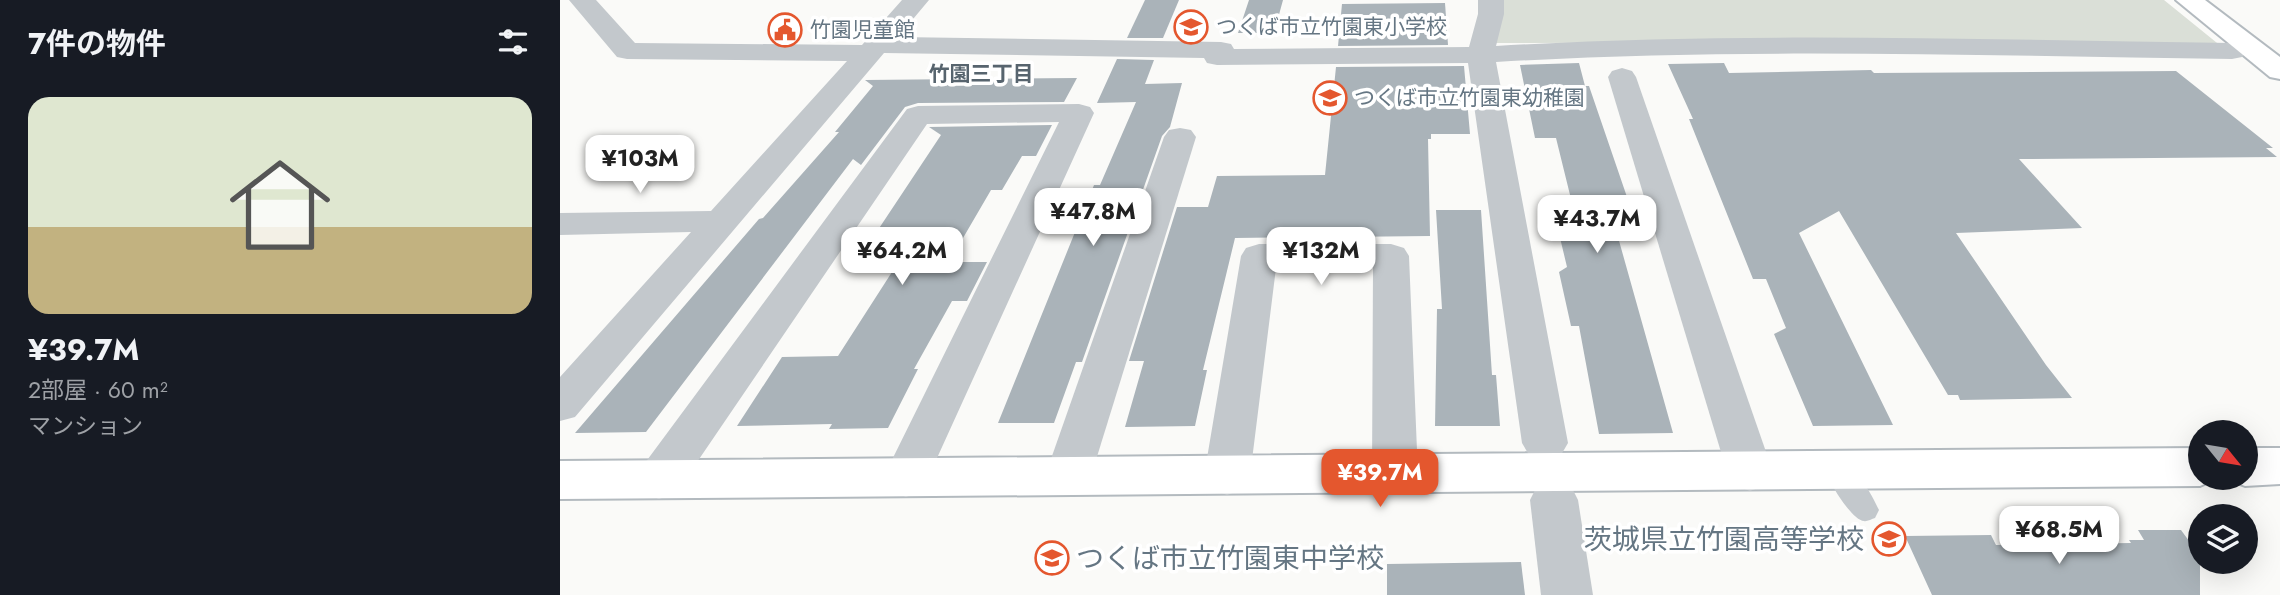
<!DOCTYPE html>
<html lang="ja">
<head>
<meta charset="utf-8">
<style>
  :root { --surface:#171b24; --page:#20242c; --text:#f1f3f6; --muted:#9ea1a6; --accent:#e4572e }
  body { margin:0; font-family:Jost,"Noto Sans JP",sans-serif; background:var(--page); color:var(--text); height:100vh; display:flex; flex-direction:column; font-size:26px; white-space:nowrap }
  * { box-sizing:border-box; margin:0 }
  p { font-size:23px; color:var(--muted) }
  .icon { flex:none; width:38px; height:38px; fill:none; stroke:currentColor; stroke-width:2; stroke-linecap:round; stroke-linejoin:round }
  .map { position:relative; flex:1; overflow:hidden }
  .details { display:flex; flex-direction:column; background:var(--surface); width:560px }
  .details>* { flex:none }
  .needle { width:46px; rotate:120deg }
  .buttons { position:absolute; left:1628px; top:420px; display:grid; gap:14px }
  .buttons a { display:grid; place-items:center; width:70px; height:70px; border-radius:50%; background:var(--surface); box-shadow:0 7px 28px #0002; font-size:35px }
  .price { position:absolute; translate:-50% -60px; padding:0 16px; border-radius:14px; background:#fff; color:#222; font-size:23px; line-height:46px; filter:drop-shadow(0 2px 4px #0008) }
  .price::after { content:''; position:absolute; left:50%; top:42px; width:21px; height:16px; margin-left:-10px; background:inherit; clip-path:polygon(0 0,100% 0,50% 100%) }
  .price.active { background:var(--accent); color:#fff }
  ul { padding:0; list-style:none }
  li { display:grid; align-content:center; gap:14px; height:371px; padding:0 28px }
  li span { display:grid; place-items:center; height:217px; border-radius:21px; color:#555 }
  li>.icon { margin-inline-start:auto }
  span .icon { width:126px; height:126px; fill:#fffc; stroke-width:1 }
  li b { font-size:30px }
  h2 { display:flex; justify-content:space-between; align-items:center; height:84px; padding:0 28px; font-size:30px }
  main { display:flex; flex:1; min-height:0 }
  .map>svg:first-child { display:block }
  .green { fill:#dadfd7 }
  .building { fill:#aab3b9 }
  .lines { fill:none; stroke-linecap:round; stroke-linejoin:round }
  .secondary-casing { stroke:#b3babf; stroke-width:4 }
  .lane { fill:#c3c8cc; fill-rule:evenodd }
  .street { fill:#c3c8cc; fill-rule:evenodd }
  .secondary { fill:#fff; fill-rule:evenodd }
  .labels { text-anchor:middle; stroke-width:7; stroke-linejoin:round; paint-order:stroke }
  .far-poi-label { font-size:21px; fill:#657683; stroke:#fff; text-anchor:start }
  .far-neighbourhood-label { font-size:21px; font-weight:bold; fill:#57646e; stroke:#fff }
  .near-poi-label { font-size:28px; fill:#657683; stroke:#fff; text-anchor:end }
</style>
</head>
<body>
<main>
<section class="details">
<h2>7件の物件<svg class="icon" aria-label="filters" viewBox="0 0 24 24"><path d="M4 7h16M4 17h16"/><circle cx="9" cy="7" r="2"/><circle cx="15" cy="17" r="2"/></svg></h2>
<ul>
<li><span style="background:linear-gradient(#dfe7d0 60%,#c2b280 0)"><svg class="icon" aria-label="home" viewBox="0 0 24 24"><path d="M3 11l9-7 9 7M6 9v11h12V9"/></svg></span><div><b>¥39.7M</b><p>2部屋 · 60 m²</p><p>マンション</p></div></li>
</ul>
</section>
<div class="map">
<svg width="1720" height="595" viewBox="0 0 1720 595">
  <rect width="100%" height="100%" fill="#fafaf8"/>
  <polygon class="green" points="940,0 1604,0 1662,47 1291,42 931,43"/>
  <g class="building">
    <polygon points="585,0 619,0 603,38 567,38"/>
    <polygon points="689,0 723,0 714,33 678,33"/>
    <polygon points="885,3 888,45 778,46 782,4"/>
    <polygon points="557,59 594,60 585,84 622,83 610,127 602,136 522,362 516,362 494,423 438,423 534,185 540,185 576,102 537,103"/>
    <polygon points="1019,63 1025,86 1029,86 1067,197 1058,197 1064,217 1055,217 1058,230 1056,230 1113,433 1039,434 1019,326 1011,326 999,272 1007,267 996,221 1004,221 1000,204 1012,203 996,138 975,138 960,65"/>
    <polygon points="1164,63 1169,73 1311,70 1314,73 1616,71 1713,148 1706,148 1717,157 1459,159 1522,228 1396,233 1486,365 1512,398 1400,400 1398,395 1388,395 1279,211 1239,233 1333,425 1253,426 1214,334 1226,328 1206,279 1193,279 1129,119 1133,119 1108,64"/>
    <polygon points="904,66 910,134 871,134 871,139 868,139 870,236 675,238 643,370 647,370 635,426 565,427 584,361 569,361 617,207 648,207 657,176 765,175 776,67"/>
    <polygon points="517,78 504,102 358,103 345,107 301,165 293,159 86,432 15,433 199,219 203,218 279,132 275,132 313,86 305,80"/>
    <polygon points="492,125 476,156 462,156 442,190 431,190 389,262 427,262 407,301 392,301 354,369 358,369 328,428 269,429 272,424 177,426 222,357 278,356 332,272 290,272 381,135 369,127"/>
    <polygon points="876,210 921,210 932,375 936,375 940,426 875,426 877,309 882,309"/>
    <polygon points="1578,530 1621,530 1640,556 1640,595 1372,595 1345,536 1431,535 1436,545 1571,543 1569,540 1584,540"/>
    <polygon points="961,562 965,595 827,595 827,564"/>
  </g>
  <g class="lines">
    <defs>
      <g id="secondary">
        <polygon points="1616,0 1645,0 1720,57 1720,79 1710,77"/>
        <polygon points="1640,448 1640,478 1658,478 1640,486 0,499 0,461"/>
        <polygon points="1685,448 1720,448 1720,484 1685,486 1669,480 1667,478 1685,478"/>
      </g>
    </defs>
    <use href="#secondary" class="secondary-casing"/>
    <path class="lane" d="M1278 460C1296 466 1311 493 1319 510L1315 518C1312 519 1306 522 1304 521 1291 520 1270 482 1264 471L1268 463Z"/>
    <g class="street">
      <path d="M9 0H36L75 43 302 45 342 0H369L338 37 661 42 671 44 674 49 909 47 918 14V0H944V14L936 46C1181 31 1427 40 1672 43L1682 45 1686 51 1682 57 1672 59C1427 56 1181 47 936 62L1008 443 1001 455 985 461 969 455 962 443 908 63 657 65 647 63 644 58 324 53 15 417 0 421V377L131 232 0 235V213L151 211 287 61 67 59 57 57Z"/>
      <polygon points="1062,68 1072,71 1076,77 1213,472 1206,485 1190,491 1174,485 1167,472 1048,77 1052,71"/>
      <polygon points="519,104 530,107 534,113 362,491 346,497 330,491 323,478 499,122 367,124 116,493 99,499 82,493 76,480 82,467 347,109 358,106"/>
      <polygon points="620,128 631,130 636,137 531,476 524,489 508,495 492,489 485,476 604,137 609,130"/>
      <polygon points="699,244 831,244 844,248 849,256 858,475 851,488 835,494 819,488 812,475 813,268 716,268 690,476 683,489 667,495 651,489 644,476 681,256 686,248"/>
      <polygon points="994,480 1011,486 1018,500 1033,595 981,595 970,500 977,486"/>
    </g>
    <use href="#secondary" class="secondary"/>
  </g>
  <defs>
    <symbol id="school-ring" viewBox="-11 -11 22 22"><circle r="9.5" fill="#fff" stroke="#e4572e" stroke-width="1.5"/><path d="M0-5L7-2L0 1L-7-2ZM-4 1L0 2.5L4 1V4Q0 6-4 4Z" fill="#e4572e"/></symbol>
    <symbol id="civic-ring" viewBox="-11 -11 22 22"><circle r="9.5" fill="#fff" stroke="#e4572e" stroke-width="1.5"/><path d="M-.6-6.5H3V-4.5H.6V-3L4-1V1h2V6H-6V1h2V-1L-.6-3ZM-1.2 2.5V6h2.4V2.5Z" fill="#e4572e"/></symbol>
  </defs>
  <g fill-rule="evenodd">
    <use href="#school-ring" x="612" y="8" width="38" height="38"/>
    <use href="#civic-ring" x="206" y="11" width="38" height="38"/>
    <use href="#school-ring" x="751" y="79" width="38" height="38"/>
    <use href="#school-ring" x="1310" y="520" width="38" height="38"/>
    <use href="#school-ring" x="473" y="539" width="38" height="38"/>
  </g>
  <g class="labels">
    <g class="far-poi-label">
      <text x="656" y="34">つくば市立竹園東小学校</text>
      <text x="250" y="37">竹園児童館</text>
      <text x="794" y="105">つくば市立竹園東幼稚園</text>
    </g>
    <g class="far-neighbourhood-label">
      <text x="421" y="81">竹園三丁目</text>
    </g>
    <g class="near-poi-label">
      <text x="1304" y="549">茨城県立竹園高等学校</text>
      <text x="516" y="568" text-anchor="start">つくば市立竹園東中学校</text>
    </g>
  </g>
</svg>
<div class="buttons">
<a><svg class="needle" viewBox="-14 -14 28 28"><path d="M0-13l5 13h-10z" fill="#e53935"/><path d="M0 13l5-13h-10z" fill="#9ea1a6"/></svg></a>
<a><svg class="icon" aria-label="layers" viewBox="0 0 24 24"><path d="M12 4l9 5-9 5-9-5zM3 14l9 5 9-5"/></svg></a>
</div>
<b class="price" style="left:80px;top:195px">¥103M</b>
<b class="price" style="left:533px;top:248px">¥47.8M</b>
<b class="price" style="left:1037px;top:255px">¥43.7M</b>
<b class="price" style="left:342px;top:287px">¥64.2M</b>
<b class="price" style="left:761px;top:287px">¥132M</b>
<b class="price active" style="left:820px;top:509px">¥39.7M</b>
<b class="price" style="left:1499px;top:566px">¥68.5M</b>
</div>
</main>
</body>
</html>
